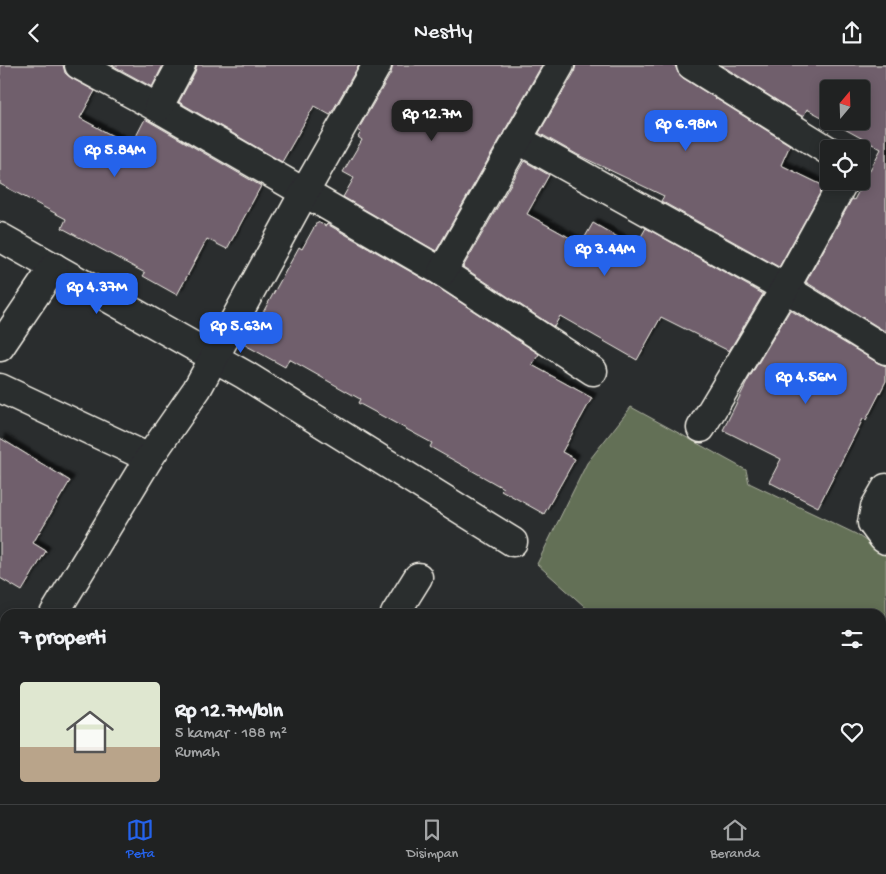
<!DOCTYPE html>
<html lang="id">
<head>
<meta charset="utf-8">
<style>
  :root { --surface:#202222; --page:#282a2a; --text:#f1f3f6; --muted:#a2a4a5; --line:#3d3f40; --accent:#2563eb }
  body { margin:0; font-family:"Gochi Hand",sans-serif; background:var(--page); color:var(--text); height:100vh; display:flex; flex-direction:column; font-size:19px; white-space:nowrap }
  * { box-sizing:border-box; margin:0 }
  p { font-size:16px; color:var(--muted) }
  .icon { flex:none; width:28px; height:28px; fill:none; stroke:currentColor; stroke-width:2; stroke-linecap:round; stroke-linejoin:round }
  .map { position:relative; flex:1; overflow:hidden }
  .side { position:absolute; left:0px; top:544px; width:886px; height:196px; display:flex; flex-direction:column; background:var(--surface); border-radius:15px 15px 0 0; box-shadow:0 2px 12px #0003,0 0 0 1px var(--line) }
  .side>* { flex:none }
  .needle { width:32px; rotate:19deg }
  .controls { position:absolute; left:820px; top:15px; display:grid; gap:10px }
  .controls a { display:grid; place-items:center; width:50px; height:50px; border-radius:5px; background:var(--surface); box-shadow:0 2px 12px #0003,0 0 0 1px var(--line); font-size:25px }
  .price { position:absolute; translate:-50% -42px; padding:0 11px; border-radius:10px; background:var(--accent); color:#fff; font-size:16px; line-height:32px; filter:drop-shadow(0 1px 2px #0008) }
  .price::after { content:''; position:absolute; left:50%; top:30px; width:15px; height:11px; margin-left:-8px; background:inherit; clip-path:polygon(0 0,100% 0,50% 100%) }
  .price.current { background:#222; color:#fff }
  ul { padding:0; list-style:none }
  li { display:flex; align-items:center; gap:15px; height:125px; padding:0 20px }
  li+li { border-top:1px solid var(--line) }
  li span { display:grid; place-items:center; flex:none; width:140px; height:100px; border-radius:5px; color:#555 }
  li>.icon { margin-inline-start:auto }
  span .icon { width:60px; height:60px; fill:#fffc; stroke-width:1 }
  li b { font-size:21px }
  h2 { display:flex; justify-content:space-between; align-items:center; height:60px; padding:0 20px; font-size:21px }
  header { display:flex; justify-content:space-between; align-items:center; height:65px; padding:0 20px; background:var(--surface); font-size:22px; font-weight:600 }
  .menu { display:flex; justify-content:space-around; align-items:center; height:70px; border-top:1px solid var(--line); background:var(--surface); font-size:14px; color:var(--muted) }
  .menu a { display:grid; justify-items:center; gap:2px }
  .menu .current { color:var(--accent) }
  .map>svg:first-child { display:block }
  .green { fill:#636f56; stroke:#acb09f }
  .building { fill:#6f5f6c; stroke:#f4f1e8; filter:url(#shadow) }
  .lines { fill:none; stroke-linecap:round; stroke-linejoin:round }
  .minor-casing { stroke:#f4f1e8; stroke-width:31 }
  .minor { stroke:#2a2d2e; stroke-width:28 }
</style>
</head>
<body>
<header><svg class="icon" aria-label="back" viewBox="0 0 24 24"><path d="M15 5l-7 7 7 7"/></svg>Nestly<svg class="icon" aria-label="share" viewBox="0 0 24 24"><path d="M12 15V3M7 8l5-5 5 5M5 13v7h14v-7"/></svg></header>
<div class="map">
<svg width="886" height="739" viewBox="0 0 886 739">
  <defs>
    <filter id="shadow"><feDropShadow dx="4.5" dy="-4.5" stdDeviation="1" flood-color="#0009"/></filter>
  </defs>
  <rect width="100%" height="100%" fill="#2a2d2e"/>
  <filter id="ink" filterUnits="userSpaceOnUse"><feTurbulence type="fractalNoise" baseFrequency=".02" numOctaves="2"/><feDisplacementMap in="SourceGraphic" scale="10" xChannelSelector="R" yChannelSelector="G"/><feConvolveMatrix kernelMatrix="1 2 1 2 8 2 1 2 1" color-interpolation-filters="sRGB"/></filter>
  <g filter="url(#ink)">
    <polygon class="green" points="631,342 746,405 749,418 856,469 886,490 886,739 627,739 620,735 881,735 881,549 593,549 537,499 587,398"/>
    <g class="building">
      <polygon points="0,0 63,0 65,8 71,13 95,26 80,53 131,81 145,54 261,121 227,184 207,174 177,230 143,211 145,208 62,163 66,154 0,119"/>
      <polygon points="112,0 163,0 152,22"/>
      <polygon points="197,0 359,0 330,50 314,41 282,97 179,37 195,7"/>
      <polygon points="393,0 542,0 436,186 343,132 354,113 343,107 362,75 358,72 361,67 358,65 391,8"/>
      <polygon points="576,0 675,0 678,8 683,13 790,80 781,100 824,121 779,202 661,136 664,131 578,90 539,68 574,8"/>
      <polygon points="721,0 886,0 886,267 806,217 852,134 854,135 881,84 830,56 861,56 861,24 829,24 829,56 807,44 803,52"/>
      <polygon points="524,96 549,110 527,149 581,179 593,158 635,182 646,163 763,229 729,286 661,252 637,295 560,251 554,262 463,202"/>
      <polygon points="317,157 326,161 327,159 434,220 539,289 532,300 592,333 562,387 575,394 544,449 501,425 503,423 430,382 432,378 358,338 360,334 289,294 285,302 245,280 299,182 302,184"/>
      <polygon points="790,245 878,298 886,301 886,316 866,355 863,354 818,442 769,417 781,394 723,365 748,315"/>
      <polygon points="0,373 70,416 33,478 46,486 22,526 0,513"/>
    </g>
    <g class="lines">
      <defs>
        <g id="minor">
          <polyline points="79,0 158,43 442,207 593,306"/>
          <polyline points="691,0 829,86"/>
          <polyline points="158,43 181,0"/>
          <polyline points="517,74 785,223 886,285"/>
          <polyline points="0,172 245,310 513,477"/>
          <polyline points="442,207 560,0"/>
          <polyline points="0,282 54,202"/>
          <polyline points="0,323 149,393"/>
          <polyline points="701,363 785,223 844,116"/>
          <polyline points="886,423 875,442 872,458 883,473 886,475"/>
          <polyline points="54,549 149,393 197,324 304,128 377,0"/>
          <polyline points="395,549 418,512"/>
          <polyline points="0,638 5,629"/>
          <polyline points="402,735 405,739"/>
          <polyline points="720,735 726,739"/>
          <polyline points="186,739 188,735"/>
        </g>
      </defs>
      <use href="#minor" class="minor-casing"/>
      <use href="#minor" class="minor"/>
    </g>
  </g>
</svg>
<div class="controls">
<a><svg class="needle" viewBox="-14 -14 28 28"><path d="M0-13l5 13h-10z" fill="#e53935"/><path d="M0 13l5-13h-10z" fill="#a2a4a5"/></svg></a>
<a><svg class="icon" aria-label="locate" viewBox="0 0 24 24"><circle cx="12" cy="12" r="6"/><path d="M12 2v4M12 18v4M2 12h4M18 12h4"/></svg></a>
</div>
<b class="price current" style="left:432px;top:77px">Rp 12.7M</b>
<b class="price" style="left:686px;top:87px">Rp 6.98M</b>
<b class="price" style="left:115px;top:113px">Rp 5.84M</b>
<b class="price" style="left:605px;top:212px">Rp 3.44M</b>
<b class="price" style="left:97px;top:250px">Rp 4.37M</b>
<b class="price" style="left:241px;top:289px">Rp 5.63M</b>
<b class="price" style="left:806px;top:340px">Rp 4.56M</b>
<section class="side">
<h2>7 properti<svg class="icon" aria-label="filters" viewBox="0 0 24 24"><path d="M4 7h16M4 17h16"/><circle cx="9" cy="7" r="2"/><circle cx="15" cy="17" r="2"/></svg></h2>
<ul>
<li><span style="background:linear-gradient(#dfe7d0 65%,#b9a48a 0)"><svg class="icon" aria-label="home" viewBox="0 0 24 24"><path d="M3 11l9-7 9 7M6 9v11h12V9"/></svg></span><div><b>Rp 12.7M/bln</b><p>5 kamar · 188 m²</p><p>Rumah</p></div><svg class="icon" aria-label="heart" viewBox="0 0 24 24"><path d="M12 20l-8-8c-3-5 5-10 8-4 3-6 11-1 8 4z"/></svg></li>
</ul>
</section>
</div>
<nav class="menu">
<a class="current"><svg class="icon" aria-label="map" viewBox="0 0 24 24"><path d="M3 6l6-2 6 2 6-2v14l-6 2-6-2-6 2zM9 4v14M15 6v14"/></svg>Peta</a>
<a><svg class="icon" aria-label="saved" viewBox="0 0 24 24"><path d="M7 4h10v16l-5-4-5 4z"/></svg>Disimpan</a>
<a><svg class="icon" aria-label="home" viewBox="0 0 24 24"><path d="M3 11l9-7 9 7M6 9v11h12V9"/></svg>Beranda</a>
</nav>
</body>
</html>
